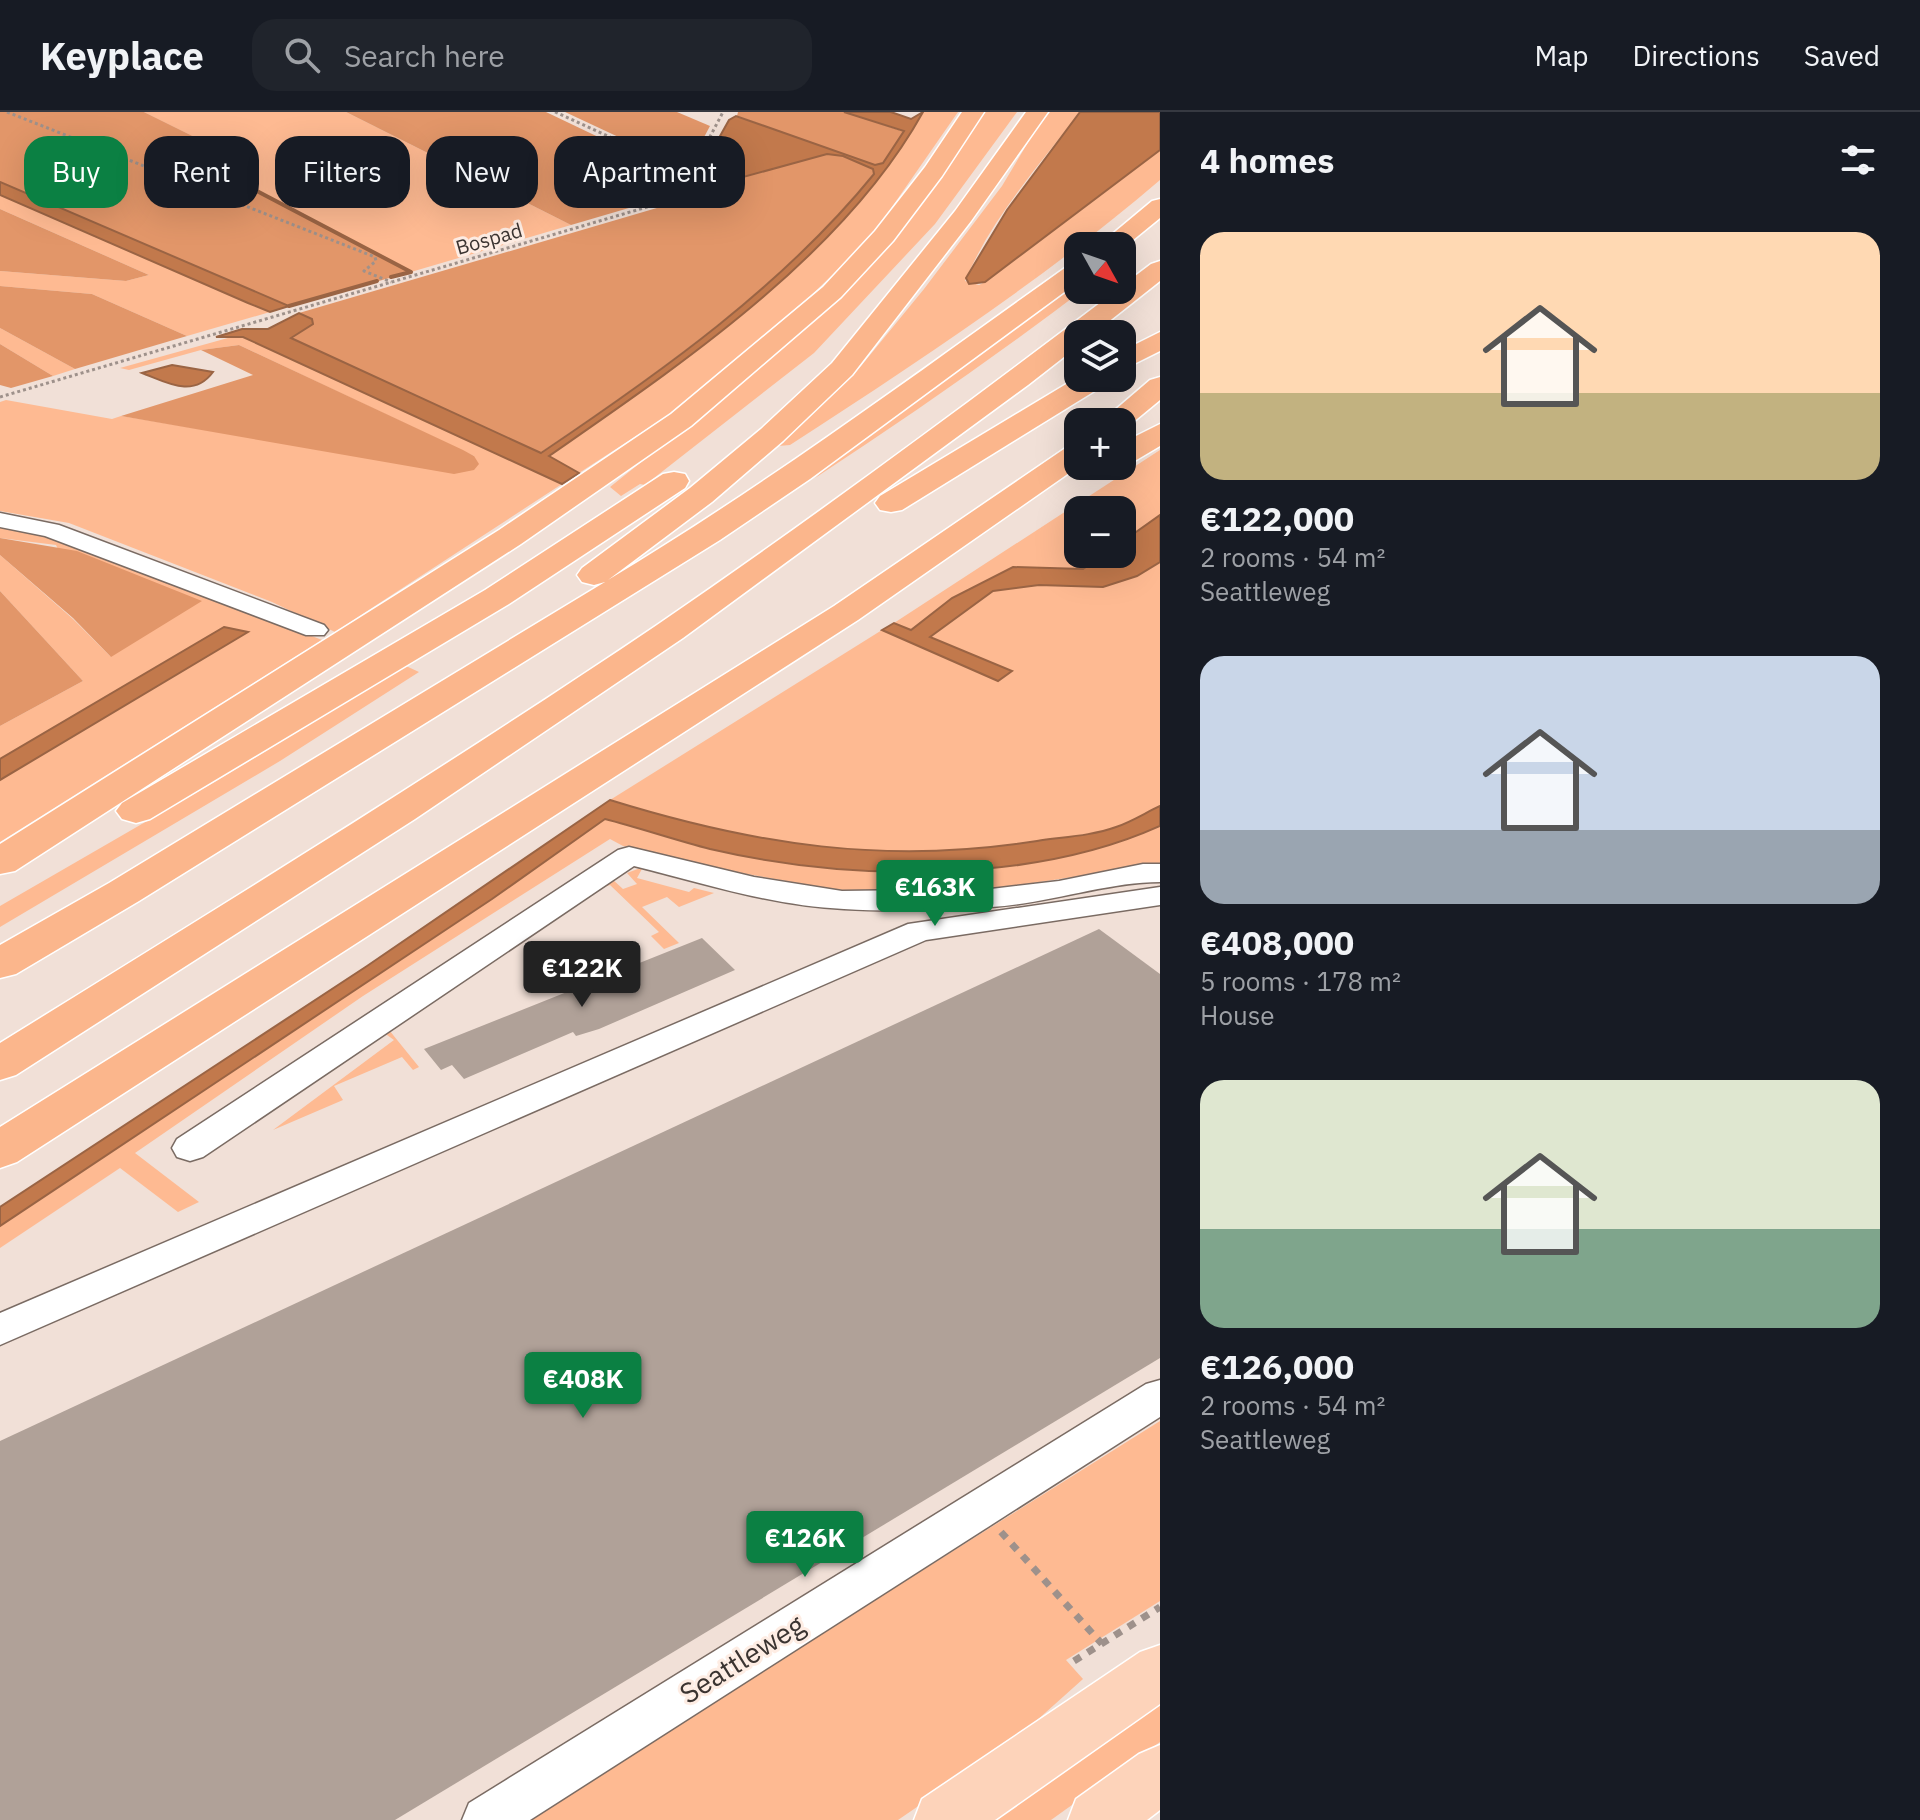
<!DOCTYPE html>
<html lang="en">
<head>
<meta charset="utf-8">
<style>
  :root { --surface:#171b24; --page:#20242c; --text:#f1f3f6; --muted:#9ea1a6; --line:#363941; --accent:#0b8043 }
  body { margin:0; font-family:"IBM Plex Sans",sans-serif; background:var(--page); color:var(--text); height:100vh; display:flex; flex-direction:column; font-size:30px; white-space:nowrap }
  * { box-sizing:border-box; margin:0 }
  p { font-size:26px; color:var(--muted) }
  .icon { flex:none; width:44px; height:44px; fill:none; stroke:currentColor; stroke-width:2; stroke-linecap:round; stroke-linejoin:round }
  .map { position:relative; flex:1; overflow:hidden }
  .panel { display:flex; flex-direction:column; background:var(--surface); width:760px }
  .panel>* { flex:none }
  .guide { position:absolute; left:24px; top:24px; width:760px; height:72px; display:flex; gap:16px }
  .needle { width:52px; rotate:130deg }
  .fabs { position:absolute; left:1064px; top:120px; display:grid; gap:16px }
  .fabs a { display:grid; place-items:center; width:72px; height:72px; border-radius:16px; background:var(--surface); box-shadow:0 8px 32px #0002; font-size:40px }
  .price { position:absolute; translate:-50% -68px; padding:0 18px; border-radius:8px; background:var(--accent); color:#fff; font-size:26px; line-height:52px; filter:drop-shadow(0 2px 4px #0008) }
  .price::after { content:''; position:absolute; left:50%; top:48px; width:24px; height:18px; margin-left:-12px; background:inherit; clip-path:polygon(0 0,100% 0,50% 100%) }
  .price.active { background:#222; color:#fff }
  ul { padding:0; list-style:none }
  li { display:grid; align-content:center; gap:16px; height:424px; padding:0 40px }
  li span { display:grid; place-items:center; height:248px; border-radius:24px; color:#555 }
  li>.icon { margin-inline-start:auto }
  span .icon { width:144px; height:144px; fill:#fffc; stroke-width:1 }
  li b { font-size:34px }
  h2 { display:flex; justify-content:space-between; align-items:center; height:96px; padding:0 40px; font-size:34px }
  .pill { padding:0 28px; border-radius:24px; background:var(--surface); box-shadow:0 8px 32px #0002; font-size:28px; line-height:72px }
  .pill.active { background:var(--accent); color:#fff }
  header { display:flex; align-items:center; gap:48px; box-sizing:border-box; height:112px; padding:0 40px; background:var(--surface); border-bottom:2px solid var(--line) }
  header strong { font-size:38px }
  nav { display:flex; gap:44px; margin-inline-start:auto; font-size:28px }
  .search { width:560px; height:72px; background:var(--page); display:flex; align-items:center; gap:20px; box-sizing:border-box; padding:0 28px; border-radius:24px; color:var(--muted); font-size:30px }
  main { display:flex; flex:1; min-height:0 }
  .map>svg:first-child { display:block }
  .green { fill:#feba92; fill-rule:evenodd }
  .forest { fill:#e29669 }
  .water { fill:#c2794c; stroke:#9a6444; stroke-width:2 }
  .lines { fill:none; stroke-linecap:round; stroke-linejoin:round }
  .stream { stroke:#9a6444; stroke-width:4 }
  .building { fill:#b0a198 }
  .minor-casing { stroke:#7a6b63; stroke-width:3 }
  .major-casing { stroke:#fff; stroke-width:3 }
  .highway-casing { stroke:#fff; stroke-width:3 }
  .path-far1 { stroke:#9e918b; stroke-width:3; stroke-dasharray:3 3; stroke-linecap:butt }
  .path { stroke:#9e918b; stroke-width:7; stroke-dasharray:8 8; stroke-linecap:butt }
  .minor { fill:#fff; fill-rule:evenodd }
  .major { fill:#fdd3ba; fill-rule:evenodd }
  .highway { fill:#fbb68c; fill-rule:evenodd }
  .labels { text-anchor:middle; stroke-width:6; stroke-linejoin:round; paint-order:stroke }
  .far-street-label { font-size:20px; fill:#3b3431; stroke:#feede4 }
  .near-street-label { font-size:28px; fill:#3b3431; stroke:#feede4 }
</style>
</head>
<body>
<header>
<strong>Keyplace</strong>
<div class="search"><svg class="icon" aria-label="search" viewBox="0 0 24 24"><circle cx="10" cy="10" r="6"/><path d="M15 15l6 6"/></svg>Search here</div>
<nav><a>Map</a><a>Directions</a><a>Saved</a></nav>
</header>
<main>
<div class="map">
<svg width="1160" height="1708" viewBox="0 0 1160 1708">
  <rect width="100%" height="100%" fill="#f1e0d7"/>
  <g class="green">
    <polygon points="144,0 346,0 571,113 411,160 230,65 256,56"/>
    <path d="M923 0H958L869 128 758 234 690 289 579 361 548 345C686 249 836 148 923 0Z"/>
    <polygon points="983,0 1017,0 935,112 814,241 645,373 640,372 621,384 610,375 734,276"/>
    <path d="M1050 0H1080C1039 53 991 107 965 169L979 173 985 170 1160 38V68C1046 166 916 251 790 333L778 334 861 254 924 177 1002 74 1033 22Z"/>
    <polygon points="0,83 270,200 187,224 92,182 0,174 0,159 126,169 149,163 0,97"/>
    <path d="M1078 167V178H1083C996 244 907 306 815 366L862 323Z"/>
    <polygon points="0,216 75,257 53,264 0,232"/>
    <polygon points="235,224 243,225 562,372 335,520 272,490 69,411 0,399 0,290 6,288 112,307 121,304 140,307 324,338 474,344 239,233 201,238 129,258 120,256"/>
    <path d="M1160 338V694C1145 701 1131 710 1116 715 1091 723 1063 725 1037 729 886 753 755 733 610 688L882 518 998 569 1011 559 894 511ZM1078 398H1122V442H1078Z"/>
    <polygon points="0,413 53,422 322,528 0,730 0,668 162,570 58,613 0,647 0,614 83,569 0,479 0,443 73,507 111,545 56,433 0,426"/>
    <polygon points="406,554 419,560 280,649 0,815 0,794 218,668"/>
    <path d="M605 707C695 732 785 756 879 760 924 762 969 757 1013 751 1064 744 1113 735 1160 714V752L986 778 893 781 836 778 708 755 623 734 610 727 363 884 135 1041 199 1090 178 1100 120 1056 0 1136V1114L492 787Z"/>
    <polygon points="643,755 637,766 689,780 694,776 714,781 679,795 667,785 642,795 679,831 664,837 651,824 659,820 610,773 592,779 612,767 623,777 637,772 627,761"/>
    <polygon points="385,913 419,955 413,958 402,945 334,974 343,988 273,1018 394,928 380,918"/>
    <polygon points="1160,1309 1160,1489 1066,1548 1083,1567 1016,1627 898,1708 525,1708"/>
    <polygon points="1160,1589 1160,1630 1051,1708 990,1708"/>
  </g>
  <g class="forest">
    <polygon points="0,0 144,0 257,56 231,65 411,160 289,194 0,70"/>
    <polygon points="346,0 546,0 680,64 663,86 571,113"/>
    <polygon points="565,0 677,0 710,14 687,57"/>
    <polygon points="738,0 844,0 905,20 883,51 875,53 737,4"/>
    <path d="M827 42 843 44 873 57 874 61C783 174 660 260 540 341L290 226 313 212 312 207 299 201 684 88 703 62 725 70Z"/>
    <polygon points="0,97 149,163 126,169 0,159"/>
    <polygon points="0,174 92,182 187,224 75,257 0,216"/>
    <polygon points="0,232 53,264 11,276 0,273"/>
    <polygon points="239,233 463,338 474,344 479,352 474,358 454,362 121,304 253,263 201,238"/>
    <polygon points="0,426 77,439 202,489 111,545 73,506 0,443"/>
    <polygon points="0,479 83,569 0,614"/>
  </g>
  <g class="water">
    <path d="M844 0H891L911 7 923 0C844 143 680 253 549 344L579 361 562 372 243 225H216L242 217H268L299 201 312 207 313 212 291 226 541 341C660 261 783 174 874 62L873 57 843 44 827 42 725 70 703 62 700 60 729 8 736 4 875 53 883 51 904 19Z"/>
    <polygon points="1080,0 1160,0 1160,38 985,170 969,172 966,166 1007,98"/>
    <polygon points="0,70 289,194 270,200 248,191 0,83"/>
    <path d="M172 253 213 260C193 287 166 270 142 261Z"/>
    <polygon points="1160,403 1160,450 1137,464 1103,475 1039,473 993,479 930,525 1012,559 998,569 882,518 894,511 911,518 952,486 1013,455 1083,457 1105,442 1122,442 1122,430"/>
    <polygon points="224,515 248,520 0,668 0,647"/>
    <path d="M610 688C755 733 886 753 1037 729 1063 725 1091 724 1116 715 1131 710 1145 701 1160 694V714C1029 773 848 769 710 737 675 728 640 716 605 707L492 787 0 1114V1095L367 854Z"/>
  </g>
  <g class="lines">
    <g class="stream">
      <polyline points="253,77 411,160 391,165"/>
      <polyline points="289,194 377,169"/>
    </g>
  </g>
  <g class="building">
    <polygon points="1099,817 1160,862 1160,1246 395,1708 0,1708 0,1329"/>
    <polygon points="702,826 735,858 599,917 576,924 573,920 464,967 452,953 441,958 424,937"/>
  </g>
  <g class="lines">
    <defs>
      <g id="minor">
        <polygon points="0,401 59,413 324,513 328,518 324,523 306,523 45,424 0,415"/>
        <path d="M629 735 754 765 842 779 991 777 1059 769 1143 752H1160V770C1106 770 1047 792 991 795 943 798 892 800 844 797 773 794 702 771 634 754L203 1045 190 1049 177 1045 172 1036 177 1027 618 738Z"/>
        <polygon points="1160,775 1160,793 926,828 0,1233 0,1201 908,812"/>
        <polygon points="1160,1268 1160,1305 530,1708 462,1708 469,1691 1146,1272"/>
      </g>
      <g id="major">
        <polygon points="1160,1533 1160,1592 995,1708 914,1708 922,1687 1140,1540"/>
        <polygon points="1160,1633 1160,1698 1147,1708 1068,1708 1076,1687 1139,1642"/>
      </g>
      <g id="highway">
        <polygon points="962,0 984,0 942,64 893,129 841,185 691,314 521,432 15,759 0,762 0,732 499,418 671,302 823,175 875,119 925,55"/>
        <path d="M1026 0H1048L971 109 852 263 783 329 712 390 608 468C768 372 917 261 1069 153L1078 150V170L810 367 720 428 139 789 16 862 0 866V833L109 771 605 470 594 473 582 470 577 463 582 456 690 376 761 317 832 251 955 99Z"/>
        <polygon points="1160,87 1160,106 1122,137 1122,134 1098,134 1152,89"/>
        <path d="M1160 149V169L1093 222H1078V234L1028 273 683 526 415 707 16 963 0 968V931C221 794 442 658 657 513 813 406 966 293 1117 178H1122V174L1151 152Z"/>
        <polygon points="1160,220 1160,239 1122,258 1122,239"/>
        <polygon points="1078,265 1110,266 1106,272 902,398 891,400 880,398 875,391 880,384"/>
        <polygon points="1160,265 1160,288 1126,316 1122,317 1122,310 1101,310 1150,268"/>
        <polygon points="1160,312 1160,334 1133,350 1122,353 1122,331"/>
        <polygon points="1078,332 1079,354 858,508 17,1050 0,1056 0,1015 834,494 1067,335"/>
        <polygon points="674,360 685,362 689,369 685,376 509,492 150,707 136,711 122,707 116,699 122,691 485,478 663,362"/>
      </g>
    </defs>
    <use href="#minor" class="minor-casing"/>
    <use href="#major" class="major-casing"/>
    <use href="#highway" class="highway-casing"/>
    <g class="path-far1">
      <polyline points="7,0 375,145 376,149 364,159 391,170"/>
      <polyline points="555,0 691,62"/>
      <polyline points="0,285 671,88 680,82 723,0"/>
    </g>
    <g class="path">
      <polyline points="1001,1420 1102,1532"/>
      <polyline points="1074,1549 1160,1495"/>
    </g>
    <use href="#minor" class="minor"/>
    <use href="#major" class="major"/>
    <use href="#highway" class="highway"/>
  </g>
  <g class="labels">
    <g class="far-street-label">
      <text transform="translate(489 127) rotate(-16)" y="7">Bospad</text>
    </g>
    <g class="near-street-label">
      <text transform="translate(742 1547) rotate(-32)" y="10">Seattleweg</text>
    </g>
  </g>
</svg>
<div class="fabs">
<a><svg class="needle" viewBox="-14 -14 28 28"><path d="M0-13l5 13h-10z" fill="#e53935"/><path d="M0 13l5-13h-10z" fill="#9ea1a6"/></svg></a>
<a><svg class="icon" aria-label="layers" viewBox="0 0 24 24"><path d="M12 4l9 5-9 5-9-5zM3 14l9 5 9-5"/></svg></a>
<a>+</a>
<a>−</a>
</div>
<b class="price" style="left:935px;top:816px">€163K</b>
<b class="price active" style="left:582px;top:897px">€122K</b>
<b class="price" style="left:583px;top:1308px">€408K</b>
<b class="price" style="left:805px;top:1467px">€126K</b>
<div class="guide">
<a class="pill active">Buy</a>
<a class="pill">Rent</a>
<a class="pill">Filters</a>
<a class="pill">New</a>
<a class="pill">Apartment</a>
</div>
</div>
<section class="panel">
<h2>4 homes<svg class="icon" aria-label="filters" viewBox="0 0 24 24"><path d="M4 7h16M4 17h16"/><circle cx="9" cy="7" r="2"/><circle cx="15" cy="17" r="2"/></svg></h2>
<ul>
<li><span style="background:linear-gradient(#ffd9b3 65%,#c2b280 0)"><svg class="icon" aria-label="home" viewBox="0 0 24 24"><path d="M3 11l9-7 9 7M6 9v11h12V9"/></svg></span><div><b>€122,000</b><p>2 rooms · 54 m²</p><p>Seattleweg</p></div></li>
<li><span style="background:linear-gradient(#c9d6e8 70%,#9aa5b1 0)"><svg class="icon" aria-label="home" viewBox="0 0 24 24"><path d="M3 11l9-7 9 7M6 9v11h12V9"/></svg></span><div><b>€408,000</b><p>5 rooms · 178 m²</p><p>House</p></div></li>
<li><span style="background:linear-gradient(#dfe7d0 60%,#7fa58c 0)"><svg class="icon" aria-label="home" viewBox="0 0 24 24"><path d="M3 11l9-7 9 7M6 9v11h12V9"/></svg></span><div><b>€126,000</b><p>2 rooms · 54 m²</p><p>Seattleweg</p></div></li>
</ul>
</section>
</main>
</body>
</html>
